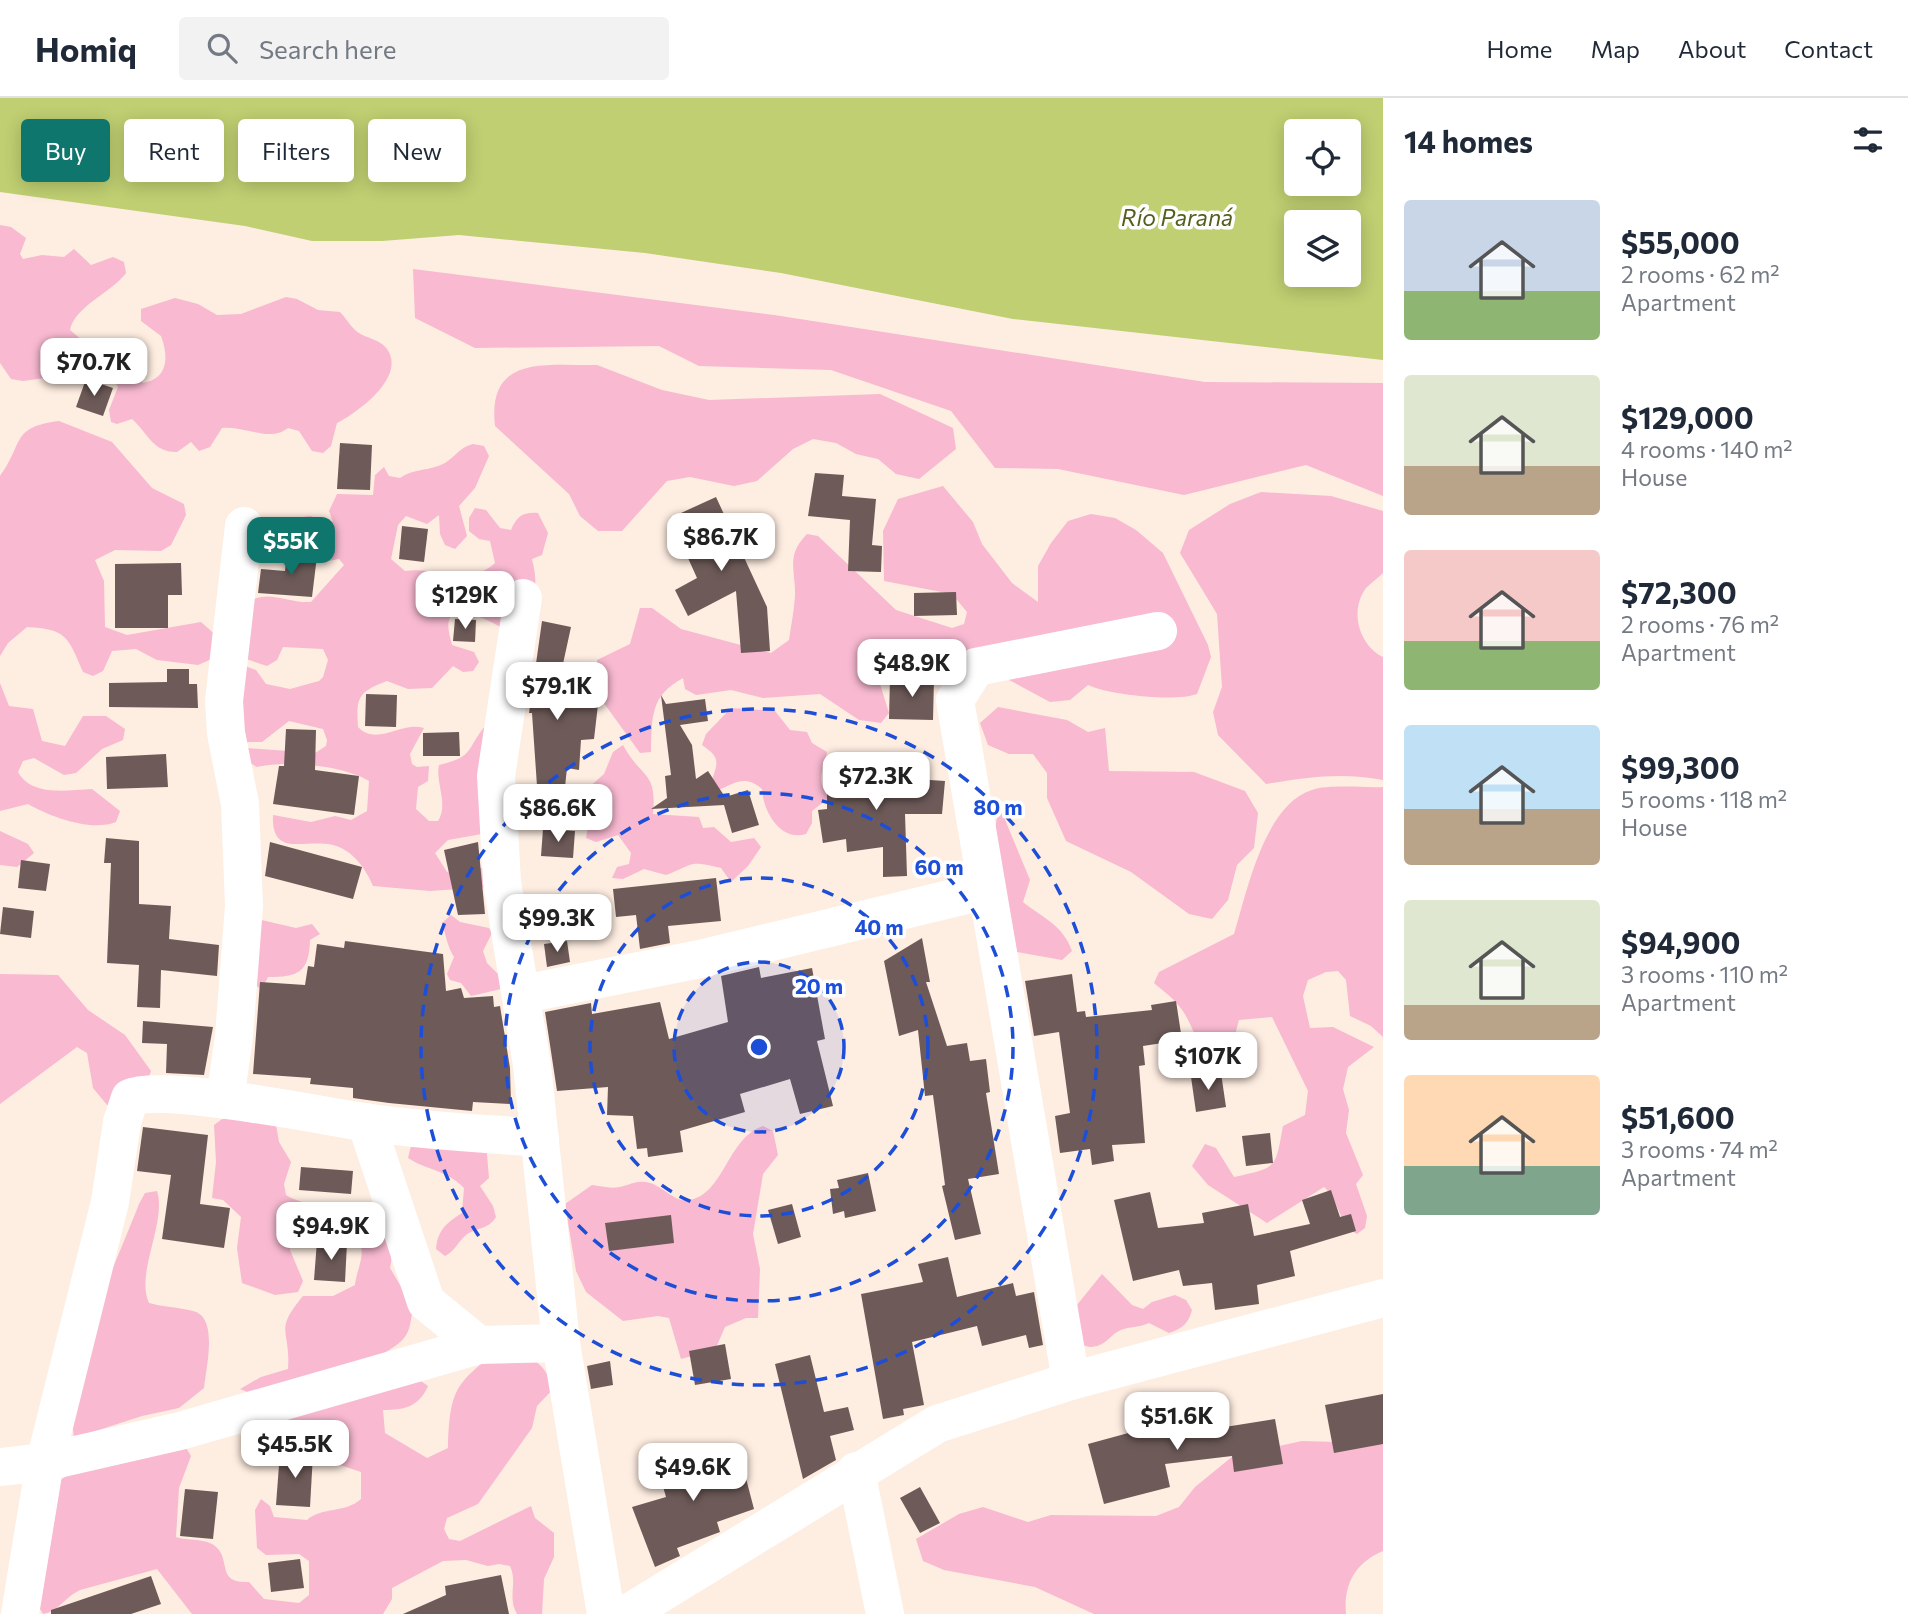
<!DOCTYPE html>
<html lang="en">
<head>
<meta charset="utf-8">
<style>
  :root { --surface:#fff; --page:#f2f2f3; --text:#1f2937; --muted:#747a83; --line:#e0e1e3; --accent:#0f766e }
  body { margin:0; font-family:Commissioner,sans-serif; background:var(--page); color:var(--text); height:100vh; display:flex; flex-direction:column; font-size:26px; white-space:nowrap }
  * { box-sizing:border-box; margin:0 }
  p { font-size:23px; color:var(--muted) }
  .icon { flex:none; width:38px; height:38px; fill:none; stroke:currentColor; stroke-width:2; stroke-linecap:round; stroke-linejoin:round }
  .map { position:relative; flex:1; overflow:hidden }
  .sheet { display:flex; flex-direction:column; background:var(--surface); width:525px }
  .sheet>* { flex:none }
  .hud { position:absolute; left:21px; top:21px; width:665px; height:63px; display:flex; gap:14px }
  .fabs { position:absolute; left:1284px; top:21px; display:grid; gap:14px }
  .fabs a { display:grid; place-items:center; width:77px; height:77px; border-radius:7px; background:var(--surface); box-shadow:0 4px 18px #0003; font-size:35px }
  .price { position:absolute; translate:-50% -60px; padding:0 16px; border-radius:14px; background:#fff; color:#222; font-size:23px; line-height:46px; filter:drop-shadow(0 2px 4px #0008) }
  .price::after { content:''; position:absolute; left:50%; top:42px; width:21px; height:16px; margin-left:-10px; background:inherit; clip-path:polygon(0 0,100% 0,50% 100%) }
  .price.selected { background:var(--accent); color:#fff }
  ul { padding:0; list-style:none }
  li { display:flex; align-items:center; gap:21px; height:175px; padding:0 21px }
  li span { display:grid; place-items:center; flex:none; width:196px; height:140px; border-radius:7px; color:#555 }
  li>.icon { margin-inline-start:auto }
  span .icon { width:84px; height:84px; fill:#fffc; stroke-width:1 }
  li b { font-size:30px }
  h2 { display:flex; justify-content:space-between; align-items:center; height:84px; padding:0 21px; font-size:30px }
  .chip { padding:0 24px; border-radius:7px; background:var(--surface); box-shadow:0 4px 18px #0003; font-size:24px; line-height:63px }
  .chip.selected { background:var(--accent); color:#fff }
  header { display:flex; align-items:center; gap:42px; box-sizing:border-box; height:98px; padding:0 35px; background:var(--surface); border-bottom:2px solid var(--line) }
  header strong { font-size:33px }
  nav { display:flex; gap:38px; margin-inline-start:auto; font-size:24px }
  .search { width:490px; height:63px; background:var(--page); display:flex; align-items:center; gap:18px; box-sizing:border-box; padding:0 24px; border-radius:7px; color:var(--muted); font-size:26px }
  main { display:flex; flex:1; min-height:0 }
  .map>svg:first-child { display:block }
  .green { fill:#f8b9d1 }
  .water { fill:#bfcf71; fill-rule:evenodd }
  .building { fill:#6e5b59 }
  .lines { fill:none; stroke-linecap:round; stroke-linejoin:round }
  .minor { stroke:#fff; stroke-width:38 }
  .ring { fill:none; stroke:#1d4ed8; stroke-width:3.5; stroke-dasharray:12 9 }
  .labels { text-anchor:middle; stroke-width:7; stroke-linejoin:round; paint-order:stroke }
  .water-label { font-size:23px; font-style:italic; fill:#555e1b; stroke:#fefefe }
  .centre { fill:#1d4ed8; stroke:#fefefe; stroke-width:3.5 }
  .ring-label { font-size:21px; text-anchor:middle; font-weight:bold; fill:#1d4ed8; stroke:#fefefe; stroke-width:7; stroke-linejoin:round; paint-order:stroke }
</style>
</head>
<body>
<header>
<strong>Homiq</strong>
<div class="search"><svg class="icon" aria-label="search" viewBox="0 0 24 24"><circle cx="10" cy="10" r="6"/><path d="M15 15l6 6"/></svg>Search here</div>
<nav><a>Home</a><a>Map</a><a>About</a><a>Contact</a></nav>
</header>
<main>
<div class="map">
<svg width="1383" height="1516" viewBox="0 0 1383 1516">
  <rect width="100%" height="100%" fill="#feede1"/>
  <g class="green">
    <path d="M0 127 11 129 26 140 20 156 23 161 42 157 64 159 74 151 91 167 113 159 124 164 126 175C111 195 75 208 70 232L88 247 122 256 143 285C168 281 169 259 161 238L141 223V211L175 200 198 206 217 217 241 216 286 199 297 201 318 212 340 214C345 219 349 226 354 231 362 240 379 240 387 251 407 279 357 315 337 325L331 348 323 355 312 353 299 333 288 330C269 345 245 327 222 330L210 349 199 353 191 344 177 354C152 354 148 335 132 321L117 326 111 324 109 312 118 289 110 275 76 266 65 268 45 280 23 283 11 281 0 265Z"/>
    <polygon points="413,171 774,217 1205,284 1383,285 1383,398 1306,367 1184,397 1058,371 995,370 951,313 831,272 699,268 659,248 475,250 415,220"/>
    <path d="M597 267 662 292 709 302 880 296 953 330 956 351 919 381 896 376 878 361 856 356 836 345 813 341 793 351 757 383 734 388 690 379 667 383 622 433H598L580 418 569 396 495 328C487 256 546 268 597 267Z"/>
    <path d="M59 323 112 344 152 390 184 406 186 417 171 447 161 453 115 452 95 462 104 483 105 529 127 537 201 524 219 540 223 556 198 567 157 562 136 551 112 553 103 573 93 578 83 574C68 539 67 531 27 529L8 545 0 558V378C24 346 10 329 59 323Z"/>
    <path d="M473 346 484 348 489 358 475 390 459 408 467 438 455 451 445 447 440 436 439 417 427 426 406 418 398 427 391 461 405 473C435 468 471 488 495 465L490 443 479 441 469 433V420L475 410 486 412 500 430 511 432C517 418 523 414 538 415L548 435 542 457 532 461C542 502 529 502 503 531 491 522 471 515 456 513 444 521 449 535 452 547L474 554 479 564 473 573 463 574 453 568 432 590 408 591 387 583C358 594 356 599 358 629 377 649 401 623 424 630L410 656 412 666 417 669 429 668 428 683 418 689 416 711 429 723H438C449 706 435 684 439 667 475 658 465 653 485 628L482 736 448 742 435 755 447 774 457 777 473 768 485 771 487 789 430 793 373 788C366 771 353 752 333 747 306 740 271 761 273 717L311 724 335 718 351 722 367 713 369 683C344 667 285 662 257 669L242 660 247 650 315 655 326 648 327 642 323 631 289 623 262 644H244L234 574 245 568 256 572 266 586 290 591 319 583 323 579 328 562 323 551 283 549 277 562 267 568 240 559 242 507C270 489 282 505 311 504L344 467 339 461 323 464C296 441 287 457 256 456L258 436 272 423 310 418 333 424 329 413 337 396 373 397 375 377 384 369 389 378 400 380C414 370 431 373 445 365 456 358 460 349 473 346Z"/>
    <path d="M943 388 973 424 982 446 1012 485 1038 504V468L1051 445 1068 423 1091 416 1115 420 1136 432 1163 455 1208 547 1211 559 1197 596C1176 604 1109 597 1088 587L1070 602 1050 604 998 576 951 593 897 548 878 559 875 570 889 615 881 625 859 622 820 596 763 600 731 592 696 597 685 591 683 580C650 598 652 619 651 654L640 655 598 597 597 562 630 546 640 510H652L681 531 771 555 789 542C791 528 794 513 795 498 796 473 785 458 807 436L818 438 896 512 952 530 964 526 967 514 952 496 884 483 883 433 898 401Z"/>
    <path d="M1261 394 1331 398 1383 413V475C1378 480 1371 485 1366 490 1349 513 1359 547 1383 559V682C1343 674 1306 679 1266 686L1218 637 1213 614 1222 589 1217 516 1180 455 1189 432 1230 406Z"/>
    <path d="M0 585 9 608 33 611 42 643 65 648 83 618H106L125 631 123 642 102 651 76 675 64 677 34 660 23 663 18 674C32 699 67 692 92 691L120 713 116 724C91 734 51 719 28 706L0 713Z"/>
    <polygon points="998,609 1067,622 1088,634 1105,630 1109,673 1194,674 1245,693 1258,715 1254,750 1237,767 1228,802 1212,821 1189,816 1131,774 1066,743 1047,700 1047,675 1033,656 1009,656 988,647 980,625"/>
    <path d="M731 610 775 613 790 632 807 634 812 645 827 654C824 673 814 682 830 699L812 713V725L806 736C781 744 763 714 762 691 746 677 736 684 719 692L712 682C719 662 719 659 702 647L706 636Z"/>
    <path d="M623 647C642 682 657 672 653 716L699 719 703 730 714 729 731 744 754 740 761 749 748 768 731 784 721 770C686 762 696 766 666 777L644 771 623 781 612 780 617 769 629 766 631 755 618 737 596 744 586 740 590 716 586 692 604 676 613 654Z"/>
    <path d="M1383 689V939L1371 928 1350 918 1346 882 1338 873 1326 874 1308 882 1303 898 1310 930 1333 929 1374 949 1348 969 1343 991 1349 1012 1346 1035 1363 1077 1356 1086 1367 1118 1365 1130 1357 1136C1338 1126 1340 1103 1324 1089L1267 1125 1208 1087 1192 1068 1205 1046 1216 1050 1234 1079C1278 1069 1275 1071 1283 1028L1305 1017 1308 993 1272 919 1239 922 1236 933 1246 964 1239 975C1198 974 1199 931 1179 908 1172 899 1162 892 1154 885L1159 874 1234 836C1247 794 1264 707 1312 692 1329 686 1364 690 1383 689Z"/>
    <path d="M999 707 1030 782 1023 804C1043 820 1063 827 1072 853L1062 862 1017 854 995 732Z"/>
    <polygon points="0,733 28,746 34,755 17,769 0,767"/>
    <path d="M451 817 460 824 489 830 492 835 483 853 487 865 503 881 501 891 471 898 461 885 450 882 447 876 454 859C447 848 446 837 442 825Z"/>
    <path d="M257 821 296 830 312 826 320 836 310 842C309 875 298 879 268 879L262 891 252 886Z"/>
    <polygon points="0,876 58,877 88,912 125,937 151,973 147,984 108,1008 93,990 87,955 77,949 0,1006"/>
    <path d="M233 1013 275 1021 279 1044 291 1064 284 1086 286 1097C316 1117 374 1094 387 1138 390 1150 393 1158 390 1170L413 1209C411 1219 411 1232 404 1240 379 1269 291 1285 252 1296L240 1291 261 1279 288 1271C291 1231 273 1234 303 1198H333L355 1187C356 1175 364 1160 361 1149 354 1121 310 1133 292 1140L290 1152 303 1183 298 1194 275 1197 242 1185 237 1150 241 1119 223 1102 212 1100 216 1064 214 1027Z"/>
    <path d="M763 1028 773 1033 778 1057 763 1076 753 1136 760 1171 758 1220H746L725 1229 715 1252 681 1261 669 1220 658 1218 623 1223 586 1194 576 1173 565 1106 592 1087C600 1088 611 1091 619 1089 631 1087 637 1081 650 1085 664 1089 675 1105 689 1102 724 1097 727 1040 763 1028Z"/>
    <path d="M486 1045 489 1080 480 1088 493 1108 496 1119C488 1132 477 1129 466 1137 457 1145 456 1152 445 1158L436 1151C438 1131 447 1125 462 1115L464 1090C447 1072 426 1072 408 1060L411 1048Z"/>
    <path d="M157 1093C167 1125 135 1175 149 1205 163 1209 178 1209 193 1213 219 1219 206 1270 204 1290L179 1310 142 1318 74 1340C64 1271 114 1171 139 1106L145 1095Z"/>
    <path d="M1102 1176 1132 1207 1143 1211 1152 1204 1175 1197 1186 1202 1192 1212C1188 1226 1183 1230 1169 1235L1149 1225C1139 1230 1127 1228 1117 1234 1113 1236 1109 1241 1105 1244 1084 1258 1073 1239 1064 1223Z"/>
    <path d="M500 1251C532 1259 541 1260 554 1290L537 1308 532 1330 478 1406 447 1420 444 1431 449 1441 460 1443 531 1408 535 1420 554 1435V1459L544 1481 542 1516H517C507 1499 518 1485 510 1468L499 1466 488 1468 466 1462 443 1463 392 1490V1501L383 1516H192L157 1471 80 1492C65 1499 59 1513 43 1516L37 1506 60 1382 86 1366 182 1343 191 1358 179 1390 176 1439C187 1443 205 1440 215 1448 232 1461 215 1486 249 1484L264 1501 299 1505 309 1497V1463L299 1456 266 1457 257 1450 255 1412 261 1401 270 1408 274 1419 307 1422C323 1408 344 1416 361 1401V1374L328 1363C312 1330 294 1347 268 1345L266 1333 272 1323C291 1317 327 1313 341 1304L418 1281 428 1288C419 1309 404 1312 383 1312L385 1335 427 1360 448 1350C450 1291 455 1286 500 1251Z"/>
    <path d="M1383 1336V1453C1356 1464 1343 1486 1346 1516H1094L1035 1489 944 1472 923 1463 916 1441 959 1416 983 1409 1028 1424 1051 1417 1156 1418 1179 1409 1195 1389 1233 1358 1302 1343 1370 1345Z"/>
  </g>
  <path class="water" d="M0 0H1383V262L1013 221 781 175 645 155 459 137 382 143H312L245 128 0 94ZM1297 33H1349V86H1297ZM1297 124H1349V177H1297Z"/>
  <g class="building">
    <polygon points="86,281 113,290 103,318 76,309"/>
    <polygon points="340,345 372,347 370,392 337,391"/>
    <polygon points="815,375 844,377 842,398 876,401 872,447 882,448 881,474 848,473 850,422 808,418"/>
    <polygon points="716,399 767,509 770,553 741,555 736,493 688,518 675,492 697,480 670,420"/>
    <polygon points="402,428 428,431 424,464 399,461"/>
    <polygon points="287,454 317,458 312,499 258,495 261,471 285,473"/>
    <polygon points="181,465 182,497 168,497 168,530 115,530 115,466"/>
    <polygon points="956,494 957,517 914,518 914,495"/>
    <polygon points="455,521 476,522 475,544 453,543"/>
    <polygon points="542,523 571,529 561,575 590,578 588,597 599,598 594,641 581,642 579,672 567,670 562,717 520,712 518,686 537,688 532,615 529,615"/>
    <polygon points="167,571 189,571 189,586 197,586 198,610 109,609 109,585 167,584"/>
    <polygon points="890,580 934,581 933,622 889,621"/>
    <polygon points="366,596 397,597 396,629 365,628"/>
    <polygon points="661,597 666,606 705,601 708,623 680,627 692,647 696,681 708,673 725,699 748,692 759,727 732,735 724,707 651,711 667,700 665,678 671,677"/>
    <polygon points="286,631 316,632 315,672 359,678 354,717 273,706 279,668 284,668"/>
    <polygon points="459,634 460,658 423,658 423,635"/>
    <polygon points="166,656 168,689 107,691 106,659"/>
    <polygon points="827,664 857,665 856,677 945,683 942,716 905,716 907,778 883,779 883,749 847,754 846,741 823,745 818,712 827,711"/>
    <polygon points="543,731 575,733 573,760 541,758"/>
    <polygon points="106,740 139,743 139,806 171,808 169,841 219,847 217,878 161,872 160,910 137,909 139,867 107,865 111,765 104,765"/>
    <polygon points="270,744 362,769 353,801 265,778"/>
    <polygon points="478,744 485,816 458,817 444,752"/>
    <polygon points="21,762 50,766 46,793 18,790"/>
    <polygon points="716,780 721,823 668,828 670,845 640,851 636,817 616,819 613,791"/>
    <polygon points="3,809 34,813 31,840 0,836"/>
    <polygon points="922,840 930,884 926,884 947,948 967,945 970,963 986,961 990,994 986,995 999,1076 968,1081 981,1136 955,1142 942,1088 945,1087 933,997 925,998 918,932 899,938 884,863"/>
    <polygon points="345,843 443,856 446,893 461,890 464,900 493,898 494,909 500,908 510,970 511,1006 473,1004 472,1013 389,1005 353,1000 353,990 310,986 311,980 253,976 260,884 305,887 308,868 314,869 317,846 344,850"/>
    <polygon points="567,843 570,864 547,869 544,846"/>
    <polygon points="759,869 761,880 812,870 825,941 817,943 833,1008 800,1016 790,981 740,996 745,1014 680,1033 683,1054 648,1059 647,1050 637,1051 633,1018 607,1017 608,989 557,993 545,914 591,905 592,916 660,904 669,941 728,924 721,878"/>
    <polygon points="1072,876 1077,914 1085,913 1086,919 1152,912 1151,907 1176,903 1182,942 1143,948 1145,967 1139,968 1145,1045 1112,1047 1114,1063 1092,1067 1090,1051 1060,1055 1055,1018 1070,1015 1059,934 1034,938 1025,883"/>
    <polygon points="143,923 213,929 204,977 166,975 167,946 142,945"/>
    <polygon points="1221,975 1226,1009 1196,1014 1191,979"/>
    <polygon points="143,1029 208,1037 200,1106 230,1110 224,1150 162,1141 171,1077 137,1073"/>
    <polygon points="1270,1035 1273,1065 1246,1068 1242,1038"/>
    <polygon points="301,1069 353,1073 351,1096 299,1092"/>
    <polygon points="868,1075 876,1113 845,1120 844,1113 833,1116 830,1091 839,1090 837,1082"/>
    <polygon points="1331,1092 1340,1119 1351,1116 1356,1133 1290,1153 1295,1178 1257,1187 1259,1206 1215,1212 1212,1185 1183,1188 1179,1172 1133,1183 1114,1102 1150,1094 1158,1130 1204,1125 1202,1115 1248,1106 1254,1138 1310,1126 1302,1102"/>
    <polygon points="792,1106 801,1139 778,1146 768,1112"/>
    <polygon points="671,1117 674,1145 609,1153 605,1125"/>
    <polygon points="317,1143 347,1145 345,1184 314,1182"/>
    <polygon points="948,1159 957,1199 1013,1185 1016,1198 1034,1194 1043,1247 1029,1250 1026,1237 982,1248 977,1228 912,1244 924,1307 903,1311 904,1317 883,1321 861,1196 923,1184 918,1166"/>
    <polygon points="725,1246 731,1281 695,1287 689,1253"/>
    <polygon points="810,1257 824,1314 848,1309 854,1332 830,1338 836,1362 803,1381 775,1266"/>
    <polygon points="610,1263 613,1287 591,1291 587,1268"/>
    <polygon points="1383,1296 1383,1346 1334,1355 1325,1307"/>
    <polygon points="1164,1312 1169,1331 1225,1324 1225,1329 1275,1321 1283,1366 1234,1374 1232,1358 1165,1366 1170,1389 1104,1406 1088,1346 1132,1334 1129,1321"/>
    <polygon points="738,1350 754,1411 717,1424 720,1434 677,1450 680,1458 655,1469 632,1409 666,1399 657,1368 688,1359 690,1366"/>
    <polygon points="280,1354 313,1356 310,1409 276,1407"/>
    <polygon points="920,1389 940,1425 920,1435 900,1400"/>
    <polygon points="185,1391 218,1394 213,1441 180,1438"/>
    <polygon points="300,1461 304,1490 271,1494 268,1465"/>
    <polygon points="501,1477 509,1516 403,1516 446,1497 445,1488"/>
    <polygon points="151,1478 161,1506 131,1516 51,1516 51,1512"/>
  </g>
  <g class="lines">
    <g class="minor">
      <polyline points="523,500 496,678 502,784 532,967 561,1245 606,1516"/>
      <polyline points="523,896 700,861 987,792"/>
      <polyline points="225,1002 234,938 244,808 240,706 226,635 224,603 244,428"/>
      <polyline points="366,1024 426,1204 479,1247"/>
      <polyline points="1071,1283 955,602 976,569 1158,533"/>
      <polyline points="0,1369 45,1364 180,1333 479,1247 561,1245"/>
      <polyline points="856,1373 885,1516"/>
      <path d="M20 1516 45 1364 110 1104 122 1024 130 1000C162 985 322 1018 364 1024 422 1033 482 1035 540 1040"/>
      <polyline points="627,1516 937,1326 1071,1283 1383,1200"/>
    </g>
  </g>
  <circle cx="759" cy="949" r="85" fill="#1d4ed8" fill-opacity=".12"/>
  <g class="ring">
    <circle cx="759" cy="949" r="85"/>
    <circle cx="759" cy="949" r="169"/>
    <circle cx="759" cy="949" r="254"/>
    <circle cx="759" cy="949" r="338"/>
  </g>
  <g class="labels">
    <g class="water-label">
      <text x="1177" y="128">Río Paraná</text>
    </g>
  </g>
  <circle cx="759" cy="949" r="10" class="centre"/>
  <g class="ring-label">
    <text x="998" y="717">80 m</text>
    <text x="939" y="777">60 m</text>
    <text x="879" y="837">40 m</text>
    <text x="819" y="896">20 m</text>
  </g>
</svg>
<div class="fabs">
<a><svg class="icon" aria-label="locate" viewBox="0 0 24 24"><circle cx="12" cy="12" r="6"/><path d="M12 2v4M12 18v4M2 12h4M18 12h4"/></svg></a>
<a><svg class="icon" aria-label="layers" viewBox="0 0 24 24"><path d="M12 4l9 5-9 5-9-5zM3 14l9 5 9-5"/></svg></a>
</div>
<b class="price" style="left:94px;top:300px">$70.7K</b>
<b class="price" style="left:721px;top:475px">$86.7K</b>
<b class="price selected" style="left:291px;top:479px">$55K</b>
<b class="price" style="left:465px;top:533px">$129K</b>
<b class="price" style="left:912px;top:601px">$48.9K</b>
<b class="price" style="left:557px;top:624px">$79.1K</b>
<b class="price" style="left:876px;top:714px">$72.3K</b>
<b class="price" style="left:558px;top:746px">$86.6K</b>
<b class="price" style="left:557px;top:856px">$99.3K</b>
<b class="price" style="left:1208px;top:994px">$107K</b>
<b class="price" style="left:331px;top:1164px">$94.9K</b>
<b class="price" style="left:1177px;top:1354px">$51.6K</b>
<b class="price" style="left:295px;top:1382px">$45.5K</b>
<b class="price" style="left:693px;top:1405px">$49.6K</b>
<div class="hud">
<a class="chip selected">Buy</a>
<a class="chip">Rent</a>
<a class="chip">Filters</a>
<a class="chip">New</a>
</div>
</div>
<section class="sheet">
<h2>14 homes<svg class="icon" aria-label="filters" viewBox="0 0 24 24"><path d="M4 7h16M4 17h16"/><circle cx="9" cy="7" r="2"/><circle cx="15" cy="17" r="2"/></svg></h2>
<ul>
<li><span style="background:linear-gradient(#c9d6e8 65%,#8fb573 0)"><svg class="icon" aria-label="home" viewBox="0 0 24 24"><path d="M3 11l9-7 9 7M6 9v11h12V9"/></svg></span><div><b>$55,000</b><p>2 rooms · 62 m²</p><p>Apartment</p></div></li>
<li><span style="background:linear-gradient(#dfe7d0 65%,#b9a48a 0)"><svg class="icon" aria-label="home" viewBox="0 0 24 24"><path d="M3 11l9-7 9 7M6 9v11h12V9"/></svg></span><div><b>$129,000</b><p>4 rooms · 140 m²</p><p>House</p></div></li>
<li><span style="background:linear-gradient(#f6c9c9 65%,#8fb573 0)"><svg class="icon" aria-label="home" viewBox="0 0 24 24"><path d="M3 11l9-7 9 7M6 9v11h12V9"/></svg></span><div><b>$72,300</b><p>2 rooms · 76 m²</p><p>Apartment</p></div></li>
<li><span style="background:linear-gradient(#bfe0f5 60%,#b9a48a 0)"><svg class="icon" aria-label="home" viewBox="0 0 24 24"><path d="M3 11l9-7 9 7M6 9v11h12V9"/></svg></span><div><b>$99,300</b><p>5 rooms · 118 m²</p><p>House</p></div></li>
<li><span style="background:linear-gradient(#dfe7d0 75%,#b9a48a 0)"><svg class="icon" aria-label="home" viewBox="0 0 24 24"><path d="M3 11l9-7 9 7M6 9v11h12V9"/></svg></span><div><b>$94,900</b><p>3 rooms · 110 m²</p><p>Apartment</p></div></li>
<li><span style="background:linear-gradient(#ffd9b3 65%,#7fa58c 0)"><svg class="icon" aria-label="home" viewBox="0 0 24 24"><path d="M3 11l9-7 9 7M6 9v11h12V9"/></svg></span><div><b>$51,600</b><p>3 rooms · 74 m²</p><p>Apartment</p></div></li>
</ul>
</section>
</main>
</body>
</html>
